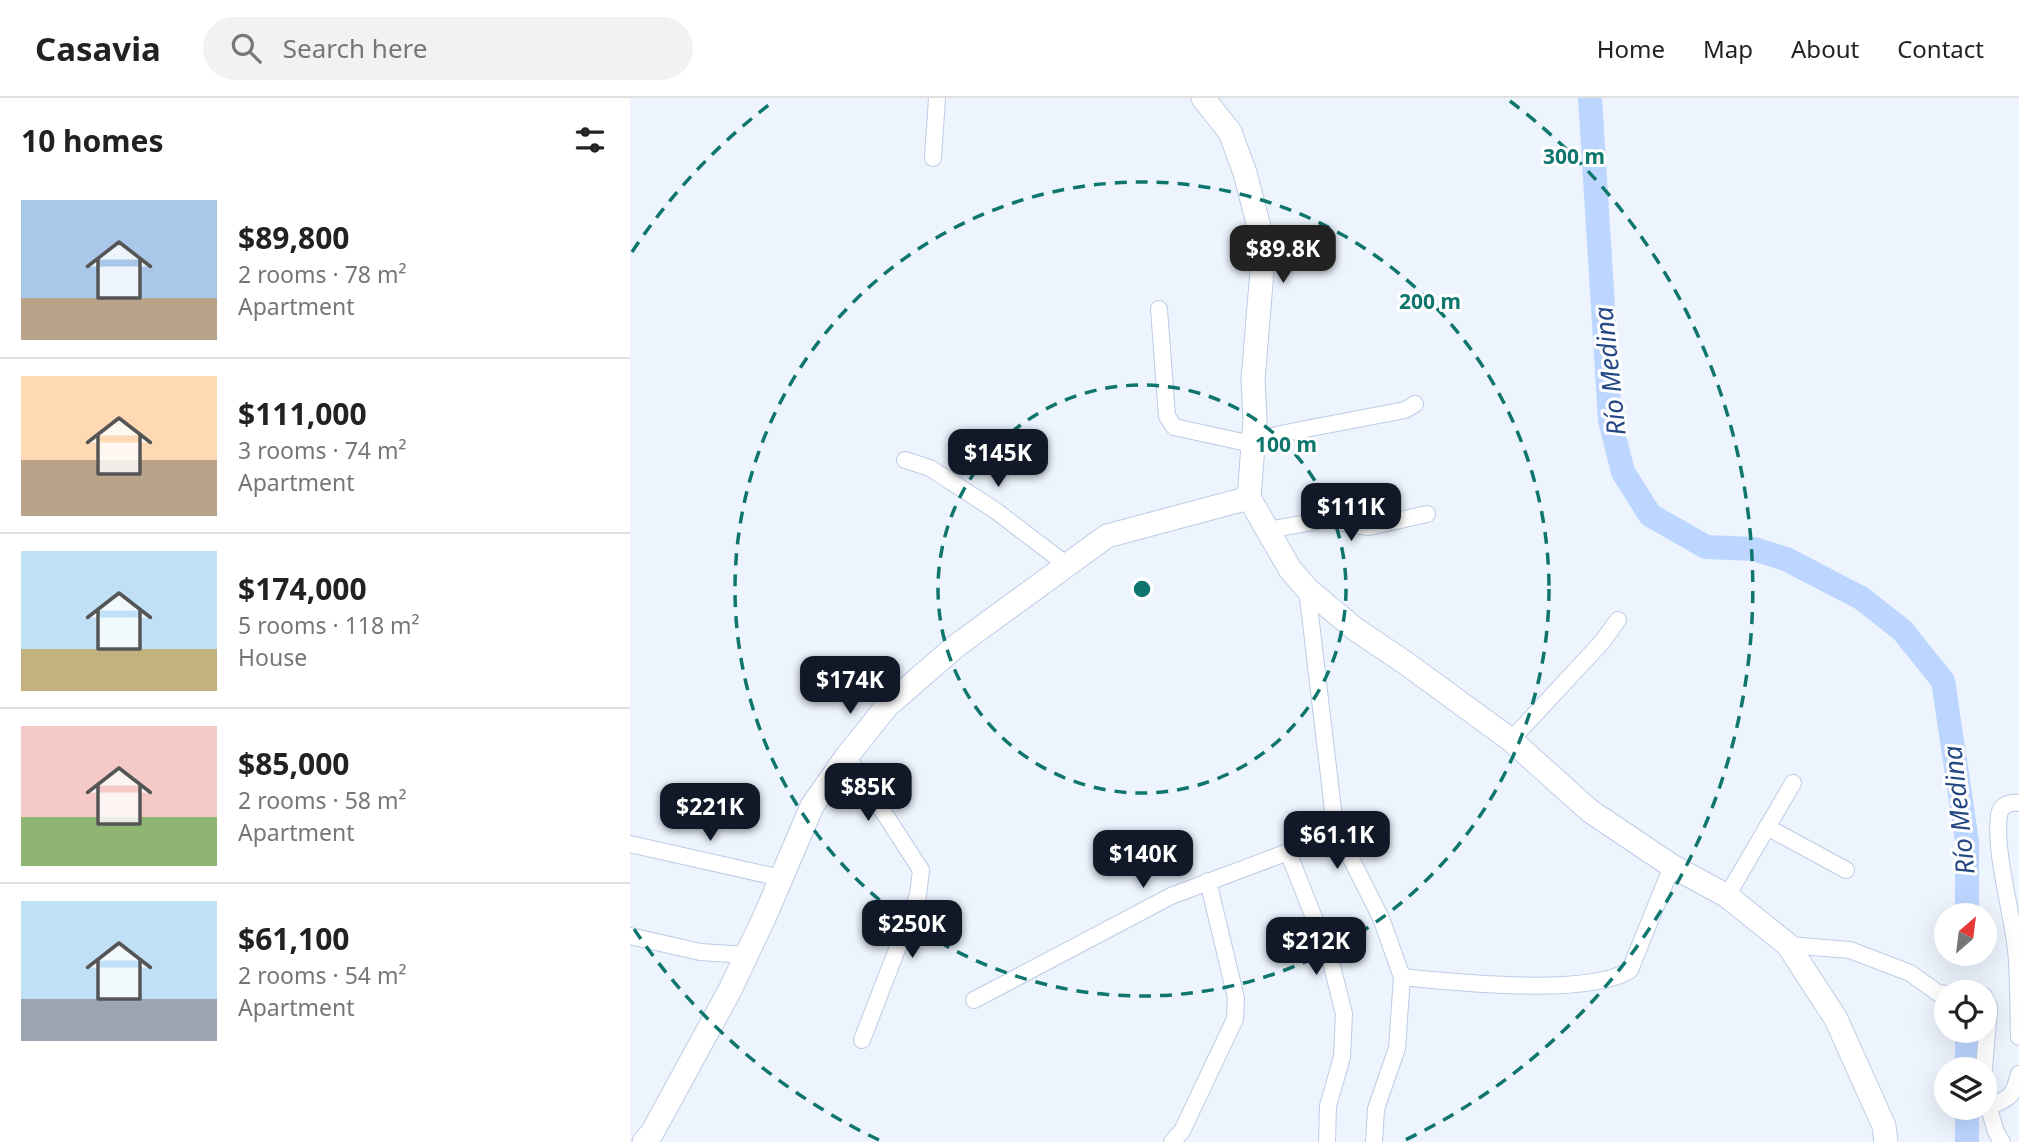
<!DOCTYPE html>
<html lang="en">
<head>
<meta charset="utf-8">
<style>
  :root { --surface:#fff; --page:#f2f2f2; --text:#222; --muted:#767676; --line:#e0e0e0; --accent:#111827 }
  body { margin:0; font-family:"Noto Sans",sans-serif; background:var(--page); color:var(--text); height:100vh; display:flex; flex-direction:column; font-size:26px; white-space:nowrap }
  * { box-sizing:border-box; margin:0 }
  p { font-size:23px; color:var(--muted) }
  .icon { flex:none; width:38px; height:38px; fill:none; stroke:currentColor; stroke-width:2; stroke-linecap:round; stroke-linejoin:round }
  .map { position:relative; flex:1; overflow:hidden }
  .details { display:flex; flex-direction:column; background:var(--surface); width:630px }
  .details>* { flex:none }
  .needle { width:46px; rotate:28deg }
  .controls { position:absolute; left:1304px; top:805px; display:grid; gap:14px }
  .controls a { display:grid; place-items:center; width:63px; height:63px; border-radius:50%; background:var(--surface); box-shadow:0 7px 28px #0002; font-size:35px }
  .price { position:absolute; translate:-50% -60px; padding:0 16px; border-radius:14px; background:var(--accent); color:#fff; font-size:23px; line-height:46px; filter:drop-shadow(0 2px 4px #0008) }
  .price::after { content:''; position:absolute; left:50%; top:42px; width:21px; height:16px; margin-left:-10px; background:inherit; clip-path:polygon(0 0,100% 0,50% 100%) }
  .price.active { background:#222; color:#fff }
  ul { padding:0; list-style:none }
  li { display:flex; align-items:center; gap:21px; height:175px; padding:0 21px }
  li+li { border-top:2px solid var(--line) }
  li span { display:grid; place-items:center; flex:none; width:196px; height:140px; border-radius:0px; color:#555 }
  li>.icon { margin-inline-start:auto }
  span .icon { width:84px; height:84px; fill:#fffc; stroke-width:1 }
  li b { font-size:30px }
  h2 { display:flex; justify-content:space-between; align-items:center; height:84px; padding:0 21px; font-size:30px }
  header { display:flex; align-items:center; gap:42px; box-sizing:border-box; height:98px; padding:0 35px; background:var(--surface); border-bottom:2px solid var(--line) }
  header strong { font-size:33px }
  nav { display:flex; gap:38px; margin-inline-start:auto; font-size:24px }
  .search { width:490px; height:63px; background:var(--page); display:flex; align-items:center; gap:18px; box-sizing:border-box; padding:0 24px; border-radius:38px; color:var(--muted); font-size:26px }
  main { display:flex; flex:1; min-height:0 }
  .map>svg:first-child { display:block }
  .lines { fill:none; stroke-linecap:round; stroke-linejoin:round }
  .river { stroke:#bdd6ff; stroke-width:24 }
  .street-casing { stroke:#bccce6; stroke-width:18 }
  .secondary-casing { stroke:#bccce6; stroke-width:25 }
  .street { stroke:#fff; stroke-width:16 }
  .secondary { stroke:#fff; stroke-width:23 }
  .ring { fill:none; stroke:#0f766e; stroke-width:3.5; stroke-dasharray:12 9 }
  .labels { text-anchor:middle; stroke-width:6; stroke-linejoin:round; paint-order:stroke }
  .water-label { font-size:26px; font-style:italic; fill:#254783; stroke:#fff }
  .centre { fill:#0f766e; stroke:#fff; stroke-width:3.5 }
  .ring-label { font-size:21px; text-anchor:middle; font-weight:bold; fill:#0f766e; stroke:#fff; stroke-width:6; stroke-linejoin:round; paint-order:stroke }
</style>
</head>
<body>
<header>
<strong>Casavia</strong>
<div class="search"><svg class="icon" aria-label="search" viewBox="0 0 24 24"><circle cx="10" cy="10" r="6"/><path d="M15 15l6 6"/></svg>Search here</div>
<nav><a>Home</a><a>Map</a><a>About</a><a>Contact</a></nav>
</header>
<main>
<section class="details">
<h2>10 homes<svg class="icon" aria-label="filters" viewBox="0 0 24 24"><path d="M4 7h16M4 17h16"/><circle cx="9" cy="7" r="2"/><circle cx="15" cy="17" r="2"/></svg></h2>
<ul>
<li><span style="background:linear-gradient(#a9c7e8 70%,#b9a48a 0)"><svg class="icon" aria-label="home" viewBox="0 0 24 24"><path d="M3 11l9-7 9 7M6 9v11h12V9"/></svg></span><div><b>$89,800</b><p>2 rooms · 78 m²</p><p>Apartment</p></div></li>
<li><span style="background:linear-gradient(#ffd9b3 60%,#b9a48a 0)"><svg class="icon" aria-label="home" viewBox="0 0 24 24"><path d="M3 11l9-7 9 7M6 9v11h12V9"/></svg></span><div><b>$111,000</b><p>3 rooms · 74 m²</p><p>Apartment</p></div></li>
<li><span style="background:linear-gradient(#bfe0f5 70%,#c2b280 0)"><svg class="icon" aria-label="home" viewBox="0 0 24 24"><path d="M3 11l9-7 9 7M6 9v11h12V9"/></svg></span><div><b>$174,000</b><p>5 rooms · 118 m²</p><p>House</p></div></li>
<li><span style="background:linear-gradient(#f6c9c9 65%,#8fb573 0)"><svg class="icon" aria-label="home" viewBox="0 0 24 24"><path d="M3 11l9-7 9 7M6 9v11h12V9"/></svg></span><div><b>$85,000</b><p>2 rooms · 58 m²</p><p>Apartment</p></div></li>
<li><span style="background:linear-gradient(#bfe0f5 70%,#9aa5b1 0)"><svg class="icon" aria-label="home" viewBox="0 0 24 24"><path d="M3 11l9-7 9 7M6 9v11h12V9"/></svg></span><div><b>$61,100</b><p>2 rooms · 54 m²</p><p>Apartment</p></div></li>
</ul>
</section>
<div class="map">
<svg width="1389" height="1044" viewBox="0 0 1389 1044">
  <rect width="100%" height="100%" fill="#edf4fe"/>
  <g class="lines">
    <g class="river">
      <polyline points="960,0 980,322 993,374 1020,417 1076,449 1124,451 1156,461 1231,500 1272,532 1313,583 1337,743 1337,817"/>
      <polyline points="1337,971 1337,933"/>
      <polyline points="1337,1044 1337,1010"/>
    </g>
    <defs>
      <g id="street">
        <polyline points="303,60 307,0"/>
        <polyline points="529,211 537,318 544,329 622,346 646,337 681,330 775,312 785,306"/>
        <polyline points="275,362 300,370 366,413 437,467"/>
        <polyline points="638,432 699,421 718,426 739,429 797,416"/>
        <polyline points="677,491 705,729 751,820 772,879 767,950 746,1011 744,1044"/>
        <polyline points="881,642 972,544 988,522"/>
        <polyline points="217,658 291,772 288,797 232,942"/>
        <path d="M1389 705C1380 704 1371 706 1369 717 1364 754 1382 813 1386 852 1389 881 1388 911 1389 939"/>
        <polyline points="1137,729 1216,772"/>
        <polyline points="0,746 151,780"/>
        <polyline points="658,754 700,860 714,916 712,959 698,1008 697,1044"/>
        <polyline points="1097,798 1163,685"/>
        <polyline points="0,838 70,854 117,857"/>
        <polyline points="1158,847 1220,852 1280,875 1308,895 1316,896"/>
        <path d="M772 879C823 884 959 899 1000 872L1042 768"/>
        <polyline points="1341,894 1344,894"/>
        <polyline points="344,902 541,798 658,754 705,729"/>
        <polyline points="1354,971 1359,909 1354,898"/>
        <polyline points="1354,994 1366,1034 1372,1044"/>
        <path d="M1359 1009C1380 999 1383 1000 1389 976"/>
        <polyline points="542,1044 552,1033 605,921 606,900 578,783"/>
      </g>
      <g id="secondary">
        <polyline points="573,0 600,34 615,75 629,129 632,173 623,282 625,321 619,400 660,471 677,491 725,531 777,566 881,642 960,713 1042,768 1097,798 1158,847 1206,921 1254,1028 1256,1044"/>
        <polyline points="14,1044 22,1035 100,892 135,818 182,708 217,658 257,608 326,548 477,438 619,400"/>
      </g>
    </defs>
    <use href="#street" class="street-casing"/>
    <use href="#secondary" class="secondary-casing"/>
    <use href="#street" class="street"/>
    <use href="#secondary" class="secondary"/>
  </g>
  <g class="ring">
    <circle cx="512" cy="491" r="204"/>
    <circle cx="512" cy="491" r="407"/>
    <path d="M249 1042A611 611 0 0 1 2 828M2 154A611 611 0 0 1 144 3M880 3A611 611 0 0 1 775 1042"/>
  </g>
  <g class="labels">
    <g class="water-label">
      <text transform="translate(980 273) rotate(-96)" y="9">Río Medina</text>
      <text transform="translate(1329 712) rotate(-96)" y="9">Río Medina</text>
    </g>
  </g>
  <circle cx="512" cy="491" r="10" class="centre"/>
  <g class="ring-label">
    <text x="944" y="66">300 m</text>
    <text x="800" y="211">200 m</text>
    <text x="656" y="354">100 m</text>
  </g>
</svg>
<div class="controls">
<a><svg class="needle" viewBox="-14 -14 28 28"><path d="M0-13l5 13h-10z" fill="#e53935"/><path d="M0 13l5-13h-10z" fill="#767676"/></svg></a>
<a><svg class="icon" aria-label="locate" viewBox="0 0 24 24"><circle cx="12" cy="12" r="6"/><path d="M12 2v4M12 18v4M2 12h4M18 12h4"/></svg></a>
<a><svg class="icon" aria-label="layers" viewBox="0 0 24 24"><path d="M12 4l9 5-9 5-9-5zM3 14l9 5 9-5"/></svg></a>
</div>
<b class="price active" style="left:653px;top:187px">$89.8K</b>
<b class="price" style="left:368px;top:391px">$145K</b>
<b class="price" style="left:721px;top:445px">$111K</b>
<b class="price" style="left:220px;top:618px">$174K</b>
<b class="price" style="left:238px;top:725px">$85K</b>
<b class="price" style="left:80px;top:745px">$221K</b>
<b class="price" style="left:707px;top:773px">$61.1K</b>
<b class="price" style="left:513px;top:792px">$140K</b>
<b class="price" style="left:282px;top:862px">$250K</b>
<b class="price" style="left:686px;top:879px">$212K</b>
</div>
</main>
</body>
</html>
